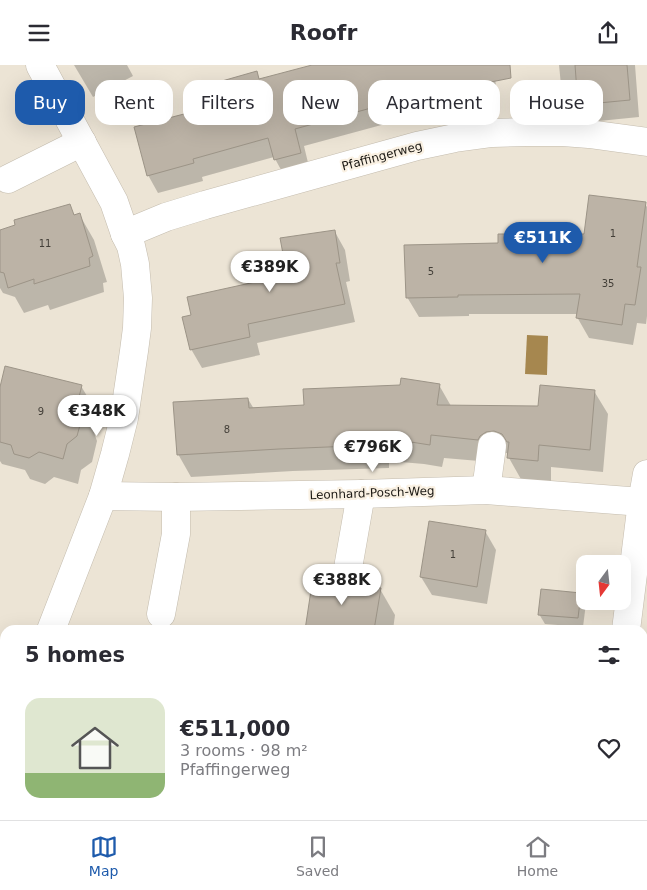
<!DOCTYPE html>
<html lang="en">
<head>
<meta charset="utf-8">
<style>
  :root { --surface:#fff; --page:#f7f7f7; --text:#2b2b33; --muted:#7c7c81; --line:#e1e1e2; --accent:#1e5bac }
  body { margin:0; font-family:"DejaVu Sans",sans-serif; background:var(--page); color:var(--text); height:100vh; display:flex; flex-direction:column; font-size:19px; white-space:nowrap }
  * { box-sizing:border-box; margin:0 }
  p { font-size:16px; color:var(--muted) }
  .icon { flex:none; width:28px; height:28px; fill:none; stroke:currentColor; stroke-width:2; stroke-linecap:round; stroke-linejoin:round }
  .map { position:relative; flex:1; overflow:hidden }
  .drawer { position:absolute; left:0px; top:560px; width:648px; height:195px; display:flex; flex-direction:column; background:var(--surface); border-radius:15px 15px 0 0; box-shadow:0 5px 20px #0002 }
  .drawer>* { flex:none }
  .banner { position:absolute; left:15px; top:15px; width:618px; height:45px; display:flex; gap:10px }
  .needle { width:32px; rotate:195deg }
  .tools { position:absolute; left:576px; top:490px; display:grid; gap:10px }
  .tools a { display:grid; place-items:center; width:55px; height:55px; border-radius:10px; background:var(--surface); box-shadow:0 5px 20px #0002; font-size:25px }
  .price { position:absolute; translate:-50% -42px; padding:0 11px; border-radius:18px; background:#fff; color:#222; font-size:16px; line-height:32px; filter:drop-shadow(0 1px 2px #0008) }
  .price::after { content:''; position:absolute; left:50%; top:30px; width:15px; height:11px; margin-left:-8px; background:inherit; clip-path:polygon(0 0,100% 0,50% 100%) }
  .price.on { background:var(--accent); color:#fff }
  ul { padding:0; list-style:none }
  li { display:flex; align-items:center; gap:15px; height:125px; padding:0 25px }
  li span { display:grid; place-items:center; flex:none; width:140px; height:100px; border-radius:15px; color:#555 }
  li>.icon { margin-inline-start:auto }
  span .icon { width:60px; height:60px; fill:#fffc; stroke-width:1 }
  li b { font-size:21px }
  h2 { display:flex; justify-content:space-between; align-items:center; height:60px; padding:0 25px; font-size:21px }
  .chip { padding:0 18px; border-radius:15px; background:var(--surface); box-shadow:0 5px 20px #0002; font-size:18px; line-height:45px }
  .chip.on { background:var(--accent); color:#fff }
  header { display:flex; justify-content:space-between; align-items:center; height:65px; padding:0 25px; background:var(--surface); font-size:22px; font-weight:700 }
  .menu { display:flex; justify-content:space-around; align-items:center; height:70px; border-top:1px solid var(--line); background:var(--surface); font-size:14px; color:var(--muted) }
  .menu a { display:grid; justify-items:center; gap:2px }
  .menu .on { color:var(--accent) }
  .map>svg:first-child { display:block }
  .water { fill:#a6874f }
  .shadow { fill:#0003 }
  .building { fill:#bcb3a6; stroke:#9c9487 }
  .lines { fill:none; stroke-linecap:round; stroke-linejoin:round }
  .minor-casing { stroke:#c4bcae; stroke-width:29 }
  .path { stroke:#aca599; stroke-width:3; stroke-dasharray:4 4; stroke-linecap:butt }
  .minor { stroke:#fff; stroke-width:28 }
  .labels { text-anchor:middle; stroke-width:4.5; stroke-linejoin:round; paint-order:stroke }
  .number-label { font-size:10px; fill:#433f38 }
  .street-label { font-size:12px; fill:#1b1813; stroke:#faf1e3 }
</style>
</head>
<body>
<header><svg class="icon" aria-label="menu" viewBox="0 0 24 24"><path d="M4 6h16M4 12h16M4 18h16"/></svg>Roofr<svg class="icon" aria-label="share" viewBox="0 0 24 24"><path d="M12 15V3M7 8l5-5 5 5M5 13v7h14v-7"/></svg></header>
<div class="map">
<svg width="647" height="755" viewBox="0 0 647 755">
  <rect width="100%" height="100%" fill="#ece4d5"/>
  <polygon class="water" points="527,270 548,271 547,310 525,309"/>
  <g class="shadow">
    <polygon points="74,0 127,0 133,11 93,32"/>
    <polygon points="317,0 492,0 499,35 411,52 304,81 310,106 285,112 274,92 202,112 203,116 158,128 148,110 208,44"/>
    <polygon points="559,0 635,0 639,52 589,57 579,40 579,36 570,37 561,20"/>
    <polygon points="645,139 647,142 647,251 646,259 637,258 633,280 589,273 577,252 578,249 469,249 469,251 419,252 407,232 499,179 585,171"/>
    <polygon points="69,141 75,151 79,149 94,175 107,217 103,218 104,227 50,245 48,240 24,248 15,232 3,228 0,223 0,166"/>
    <polygon points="335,167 345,185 350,216 346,217 355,257 257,278 260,290 202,303 191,284 289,210"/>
    <polygon points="439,320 451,341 539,342 594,326 608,349 603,407 551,402 551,418 522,416 509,393 509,388 507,388 499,389 491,397 444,393 442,402 424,399 389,396 389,403 293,406 191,412 178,389 248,334 254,344 305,341"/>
    <polygon points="1,321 81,321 96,346 92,362 97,376 92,397 81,405 78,419 54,412 45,419 30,414 25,405 2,399 0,396 0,322"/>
    <polygon points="485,466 496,485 487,539 432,530 421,512"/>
    <polygon points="380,524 395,550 393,565 306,565"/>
    <polygon points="580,529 586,538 583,562 545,559 539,549"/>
    <polygon points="64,750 138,750 141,755 65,755"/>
    <polygon points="236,750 457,750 460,755 263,755"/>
  </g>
  <g class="building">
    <polygon points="312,0 510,0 511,13 400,35 295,64 301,88 274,95 268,73 193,94 194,98 147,111 134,62 207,43 201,22 257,6 259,14"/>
    <polygon points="575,0 627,0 630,35 578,40"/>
    <polygon points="589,130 646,137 637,202 641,202 635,240 625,239 622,260 576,253 580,229 458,230 458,232 406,233 404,180 498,178 498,169 584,169"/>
    <polygon points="70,139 74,150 80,148 93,191 89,193 90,201 34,219 34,214 8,223 4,208 0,207 0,165 15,160 14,155"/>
    <polygon points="335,165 340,198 336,198 345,239 248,259 250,272 190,285 182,252 191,250 187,232 287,210 280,173"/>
    <polygon points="5,301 82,320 78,336 83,349 77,371 67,379 63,394 39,387 29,393 14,389 11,380 0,377 0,322"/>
    <polygon points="401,313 440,319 437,340 538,341 540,320 595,325 590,385 539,380 538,396 507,393 509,377 507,377 502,369 494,366 486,367 480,371 478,375 431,370 430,380 411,377 377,374 376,380 279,384 177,390 173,337 248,333 249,343 304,340 303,324 400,320"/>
    <polygon points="429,456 486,465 477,522 420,512"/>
    <polygon points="313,512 341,517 346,518 350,518 381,523 374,565 305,565"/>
    <polygon points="541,524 581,528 578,553 538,550"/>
  </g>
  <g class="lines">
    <defs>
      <g id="minor">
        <polyline points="40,0 114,137 125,169 131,181 135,199 138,233 137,263 134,286 124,353 115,389 103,431 51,565"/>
        <polyline points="8,114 82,77"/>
        <polyline points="125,169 166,152 205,140 417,81 455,73 492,68 526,67 563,67 589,69 647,77"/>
        <polyline points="486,425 492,381"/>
        <polyline points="103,431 176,432 361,429 486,425 642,437"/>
        <polyline points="348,503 361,429"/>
        <polyline points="161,549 176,469 176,432"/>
        <polyline points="626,565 642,437 647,409"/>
        <polyline points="0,699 5,686"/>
        <polyline points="246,750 246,755"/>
        <polyline points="602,755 602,750"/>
      </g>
    </defs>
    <use href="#minor" class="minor-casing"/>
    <polyline class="path" points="0,587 5,588"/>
    <use href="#minor" class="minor"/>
  </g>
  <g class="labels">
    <g class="number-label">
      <text x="613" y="172">1</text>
      <text x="45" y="182">11</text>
      <text x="431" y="210">5</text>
      <text x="608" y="222">35</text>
      <text x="41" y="350">9</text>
      <text x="227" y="368">8</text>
      <text x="453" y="493">1</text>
    </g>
    <g class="street-label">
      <text transform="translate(382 91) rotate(-15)" y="4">Pfaffingerweg</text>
      <text transform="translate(372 428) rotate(-2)" y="4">Leonhard-Posch-Weg</text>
    </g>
  </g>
</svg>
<div class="tools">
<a><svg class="needle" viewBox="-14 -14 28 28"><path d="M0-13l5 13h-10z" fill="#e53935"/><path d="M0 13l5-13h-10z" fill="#7c7c81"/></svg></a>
</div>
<b class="price on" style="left:543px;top:199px">€511K</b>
<b class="price" style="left:270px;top:228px">€389K</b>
<b class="price" style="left:97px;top:372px">€348K</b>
<b class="price" style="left:373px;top:408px">€796K</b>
<b class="price" style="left:342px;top:541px">€388K</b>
<div class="banner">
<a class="chip on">Buy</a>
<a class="chip">Rent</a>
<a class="chip">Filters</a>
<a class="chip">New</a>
<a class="chip">Apartment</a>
<a class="chip">House</a>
</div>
<section class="drawer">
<h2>5 homes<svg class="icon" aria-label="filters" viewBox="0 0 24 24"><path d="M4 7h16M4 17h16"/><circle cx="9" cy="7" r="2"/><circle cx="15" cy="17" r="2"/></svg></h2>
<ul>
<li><span style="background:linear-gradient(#dfe7d0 75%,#8fb573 0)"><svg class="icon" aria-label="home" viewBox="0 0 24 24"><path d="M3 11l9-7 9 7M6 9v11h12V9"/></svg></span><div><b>€511,000</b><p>3 rooms · 98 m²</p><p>Pfaffingerweg</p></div><svg class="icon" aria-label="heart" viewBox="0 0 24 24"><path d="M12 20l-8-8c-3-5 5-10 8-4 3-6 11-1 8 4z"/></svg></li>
</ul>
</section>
</div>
<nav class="menu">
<a class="on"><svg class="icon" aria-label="map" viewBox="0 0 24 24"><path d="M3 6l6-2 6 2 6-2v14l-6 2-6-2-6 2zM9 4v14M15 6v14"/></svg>Map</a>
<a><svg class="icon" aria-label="saved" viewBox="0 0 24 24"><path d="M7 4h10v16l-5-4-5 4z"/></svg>Saved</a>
<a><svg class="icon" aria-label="home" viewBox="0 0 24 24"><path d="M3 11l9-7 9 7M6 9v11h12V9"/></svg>Home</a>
</nav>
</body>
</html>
